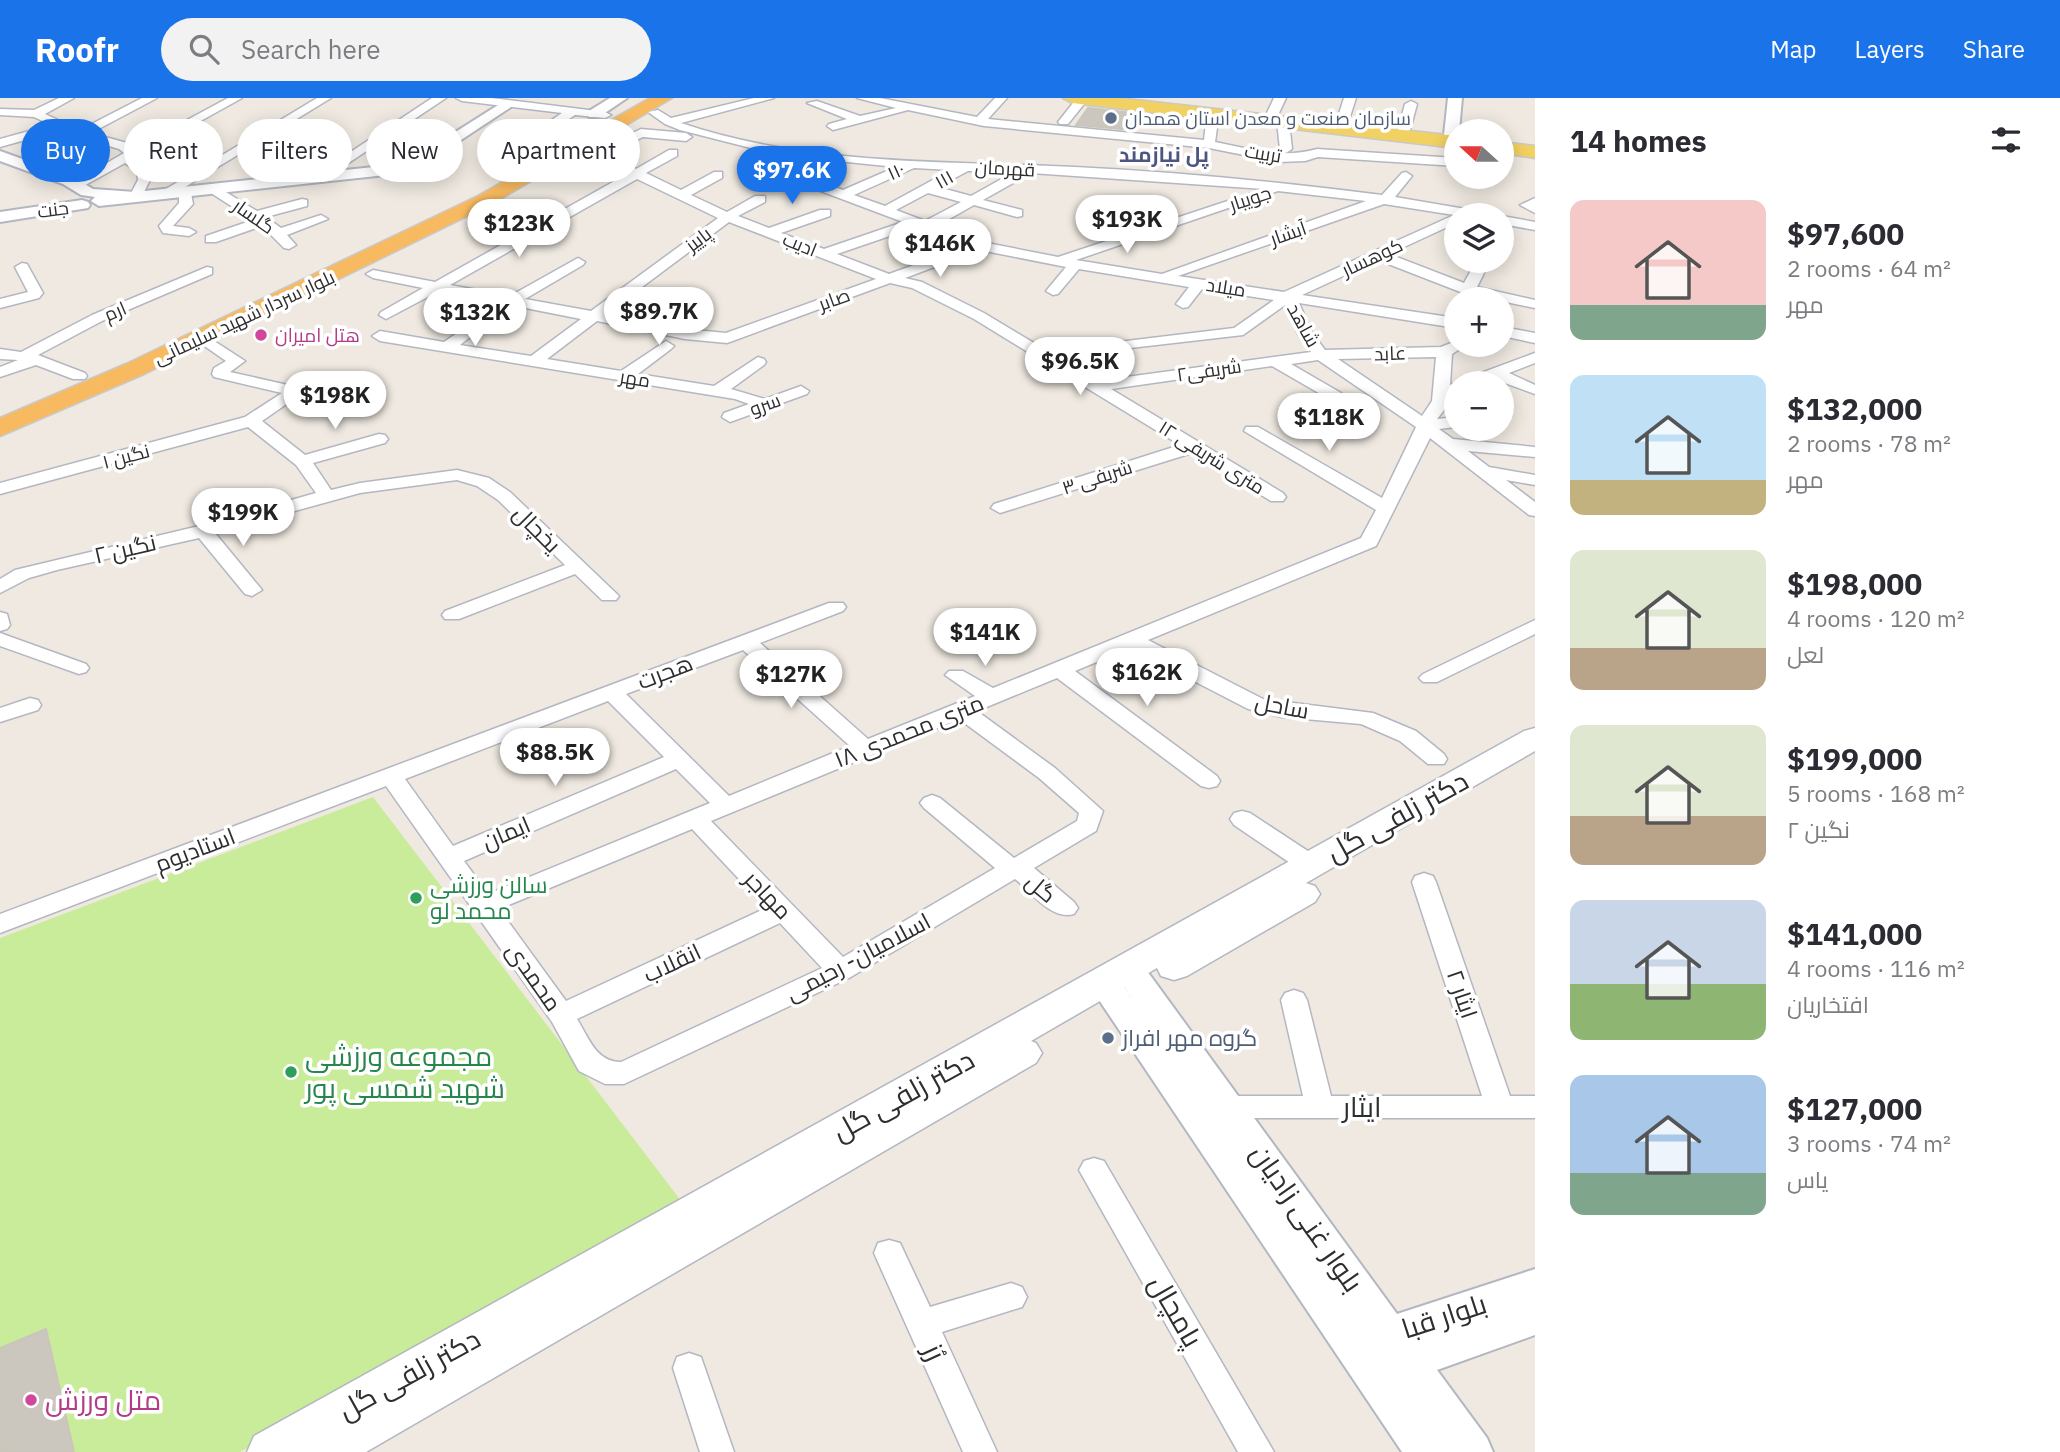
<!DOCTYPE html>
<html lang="en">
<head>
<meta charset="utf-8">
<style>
  :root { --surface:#fff; --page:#f2f2f3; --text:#2b2b33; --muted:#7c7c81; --accent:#1a73e8 }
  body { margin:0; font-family:"IBM Plex Sans",Cairo,sans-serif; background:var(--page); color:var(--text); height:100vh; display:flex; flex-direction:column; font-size:26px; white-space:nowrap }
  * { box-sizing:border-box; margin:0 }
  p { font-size:23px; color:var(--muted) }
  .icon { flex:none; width:38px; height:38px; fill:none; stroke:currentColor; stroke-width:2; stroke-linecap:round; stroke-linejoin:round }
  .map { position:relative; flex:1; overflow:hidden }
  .panel { display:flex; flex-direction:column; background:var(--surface); width:525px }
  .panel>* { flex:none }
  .top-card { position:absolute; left:21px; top:21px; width:665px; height:63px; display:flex; gap:14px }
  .needle { width:46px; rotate:291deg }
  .buttons { position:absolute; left:1444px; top:21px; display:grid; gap:14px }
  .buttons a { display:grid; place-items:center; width:70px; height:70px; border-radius:50%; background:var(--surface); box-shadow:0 4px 18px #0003; font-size:35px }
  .price { position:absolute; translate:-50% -60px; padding:0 16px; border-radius:24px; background:#fff; color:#222; font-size:23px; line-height:46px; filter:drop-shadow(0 2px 4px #0008) }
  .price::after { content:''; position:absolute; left:50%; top:42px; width:21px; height:16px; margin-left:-10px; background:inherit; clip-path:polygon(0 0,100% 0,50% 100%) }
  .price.on { background:var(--accent); color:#fff }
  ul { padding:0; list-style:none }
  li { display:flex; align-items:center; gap:21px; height:175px; padding:0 35px }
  li span { display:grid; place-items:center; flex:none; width:196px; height:140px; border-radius:14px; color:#555 }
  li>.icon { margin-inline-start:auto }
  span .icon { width:84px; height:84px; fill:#fffc; stroke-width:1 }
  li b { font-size:30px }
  h2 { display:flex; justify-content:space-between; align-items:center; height:84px; padding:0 35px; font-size:30px }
  .chip { padding:0 24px; border-radius:32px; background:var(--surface); box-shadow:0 4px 18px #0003; font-size:24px; line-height:63px }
  .chip.on { background:var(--accent); color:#fff }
  header { display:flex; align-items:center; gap:42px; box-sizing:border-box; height:98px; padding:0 35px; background:var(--accent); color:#fff }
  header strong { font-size:33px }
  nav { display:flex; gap:38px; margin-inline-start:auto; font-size:24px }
  .search { width:490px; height:63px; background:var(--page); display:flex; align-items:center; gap:18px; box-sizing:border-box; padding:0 24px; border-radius:38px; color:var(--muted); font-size:26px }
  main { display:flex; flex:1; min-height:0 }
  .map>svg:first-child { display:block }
  .pitch { fill:#c9ec9a }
  .building { fill:#cbc7bf; stroke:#cbc5ba; stroke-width:2 }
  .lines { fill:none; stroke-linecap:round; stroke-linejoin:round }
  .minor-casing { stroke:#b4b7c1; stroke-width:3 }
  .tertiary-casing { stroke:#b4b7c1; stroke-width:4 }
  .secondary-casing { stroke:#b4b7c1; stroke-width:3 }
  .primary-casing { stroke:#c9c9c9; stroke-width:3 }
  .trunk-casing { stroke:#c9c9c9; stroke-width:3 }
  .minor { fill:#fff; fill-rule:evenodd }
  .tertiary { fill:#fff; fill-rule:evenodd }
  .secondary { fill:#fff; fill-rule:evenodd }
  .primary { fill:#f2d163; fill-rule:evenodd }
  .trunk { fill:#f8ba60; fill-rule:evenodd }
  .service-dot { fill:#5c6f8a; stroke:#fff; stroke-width:2.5 }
  .hotel-dot { fill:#d1479c; stroke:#fff; stroke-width:2.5 }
  .leisure-dot { fill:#2e9e5b; stroke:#fff; stroke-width:2.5 }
  .labels { text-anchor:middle; stroke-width:7; stroke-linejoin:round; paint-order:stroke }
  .far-service-label { font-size:19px; fill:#4e5e75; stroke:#fff; text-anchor:start }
  .far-street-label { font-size:19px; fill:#2e2e2e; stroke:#fff }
  .far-hotel-label { font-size:19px; fill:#b23c85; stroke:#fff; text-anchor:start }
  .far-neighbourhood-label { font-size:21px; font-weight:bold; fill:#4d5680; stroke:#fff }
  .street-label { font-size:23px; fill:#2e2e2e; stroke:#fff }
  .leisure-label { font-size:23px; fill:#27864d; stroke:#fff; text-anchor:start }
  .service-label { font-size:23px; fill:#4e5e75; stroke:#fff; text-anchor:start }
  .near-street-label { font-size:28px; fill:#2e2e2e; stroke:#fff }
  .near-leisure-label { font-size:28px; fill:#27864d; stroke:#fff; text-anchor:start }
  .near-hotel-label { font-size:28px; fill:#b23c85; stroke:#fff; text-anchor:start }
</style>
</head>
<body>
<header>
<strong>Roofr</strong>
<div class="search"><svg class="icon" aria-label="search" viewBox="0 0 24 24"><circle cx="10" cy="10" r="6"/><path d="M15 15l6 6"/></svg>Search here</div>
<nav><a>Map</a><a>Layers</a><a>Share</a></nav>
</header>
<main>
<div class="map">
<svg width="1535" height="1354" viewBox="0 0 1535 1354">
  <rect width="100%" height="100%" fill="#efe9e1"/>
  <polygon class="pitch" points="373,699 685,1108 240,1354 0,1354 0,840"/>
  <g class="building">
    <polygon points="1088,10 1142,16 1133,32 1076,27"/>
    <polygon points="46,1231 74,1354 0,1354 0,1250"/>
  </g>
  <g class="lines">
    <defs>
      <g id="minor">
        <polygon points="59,0 74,0 45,16 80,32 142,0 157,0 91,35 127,45 133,51 228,0 242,0 134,60 147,69 150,82 140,102 135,103 129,99 138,82 137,74 125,65 80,90 75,91 69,87 124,55 119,51 82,40 22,70 18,69 18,63 71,36 61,32 0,49 0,41 51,27 34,19 0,17 0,11 34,12"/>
        <polygon points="317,0 331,0 167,100 162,101 156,97"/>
        <polygon points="432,0 446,0 320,84 312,84 310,81"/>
        <polygon points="456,0 491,0 605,14 611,17 605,20 575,17 516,56 512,55 512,49 562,15 462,3"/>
        <path d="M754 0H774L681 25C807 68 945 63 1075 69 1178 74 1280 84 1382 97L1402 75 1406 74 1412 78 1395 99 1483 114 1484 117H1456V125L1389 156 1464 185 1476 163H1490L1477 189 1535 202V210L1463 195 1378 162 1302 197 1456 220V230L1299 205 1313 236 1325 252 1441 249 1456 243V247H1466L1452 256 1450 287 1456 285V297L1437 321 1456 319V329L1439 331 1453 341 1535 349V359L1468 353 1489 369 1535 377V387L1506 382 1535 404V418L1529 417 1430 340 1376 448 1148 542 1263 601 1373 615 1416 633 1444 656 1447 661 1444 666H1428L1400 643 1361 626 1282 619 1248 611 1130 550 1075 573 1217 678 1220 683 1217 688 1209 690 1201 688 1057 580 977 613 1055 670 1103 713 1096 733 1034 770 1074 804 1078 810 1074 816C1052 823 1031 794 1015 781L849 880 624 986H605L579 973 552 924 386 688 0 835V816L829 505H843L846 509 843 513 760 545 868 641 975 598 945 577 949 573H963L993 590 1361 440 1376 412 1244 333 1246 329H1258L1382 400 1416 329 1318 262 1291 266 1341 295 1343 298 1341 301H1329L1272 268 1111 291 1283 395 1286 399 1283 403H1271L1192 355 1000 415 991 410 994 406 1180 347 974 221 912 190 890 185 727 245 685 241 597 223 547 261 621 273 666 243 674 248 671 251 638 276 714 288 758 259 764 261 766 264 764 267 731 291 765 301 801 288 809 293 807 296 730 324 722 319 724 315 749 306 735 301 380 243 372 238 380 233 444 244 483 217 491 222 488 225 460 247 531 258 581 221 439 193 386 221 379 217 381 214 423 190 373 180 366 176 373 172 435 184 627 76 596 61 564 69 558 65 593 54 641 31 686 35 692 39 686 43 643 39 607 57 636 71 669 52H677V58L646 75 681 92 714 74H722V80L691 97 727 114 755 98H765V104L738 118 769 130 820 112H830V118L781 135 824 151 903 124 794 83 759 60 751 50 680 32 665 26 648 14 658 12 671 20ZM766 53 818 61 896 69 843 92 802 77ZM914 70 951 72 885 108 854 97ZM968 73H973L1014 74 971 98 938 89ZM1031 75 1264 91 1058 159 982 144 937 128 974 107 1017 119 1022 118V112L983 102ZM637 81 718 120 591 213 525 201 583 167 585 164 578 160 510 198 450 187ZM1278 93 1366 103 1162 176 1076 162ZM928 95 961 104 925 123 896 112ZM1384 106 1454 117 1284 194 1178 178ZM729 124 876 181 726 235 685 231 606 216ZM916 129 966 148 889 176 837 156ZM980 152 1066 169 1046 193 1053 197 1058 196 1079 171 1189 189 1176 206 1183 210 1188 209 1202 191 1274 202 1234 230 1118 244 1110 249 1113 252 1243 237 1285 207 1298 236 1311 254 1097 283 984 215 922 184 905 180ZM1436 259 1432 303 1422 318 1338 261ZM743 552 850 648 729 698 626 596ZM608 603 664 659 453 748 405 681ZM959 621 1039 680 1079 715 1077 723 1014 760 940 700 932 697 924 700 920 705 924 710 995 770 843 859 711 723ZM676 671 710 705 488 796 464 763ZM692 731 766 810 566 903 499 811ZM780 825 822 870 621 964C596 964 589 940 577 921Z"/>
        <path d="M857 0H880L977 19 995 0H1007L988 21 1204 42 1207 16 1213 13 1219 16 1215 44C1250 51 1282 61 1317 51L1456 60V68L1318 59 1305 63 1279 64 1209 50 984 28 908 12 833 32 827 28 829 26 847 21 807 5 817 3 860 18 896 10Z"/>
        <polygon points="1077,0 1088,1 1068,26 1060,26 1058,24"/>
        <polygon points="1274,0 1286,0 1278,17 1272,20 1266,17"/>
        <polygon points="1344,0 1356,0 1348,25 1342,29 1336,25"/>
        <polygon points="1411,3 1417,6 1410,32 1400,35 1398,32 1405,6"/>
        <polygon points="1283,20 1289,24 1292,51 1286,55 1280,51 1277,24"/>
        <polygon points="216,88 257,113 302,101 307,102 307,108 266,119 281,130 321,117 328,121 287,137 296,147 289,151 284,150 262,128 216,144 206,144 206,138 253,122 211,95 211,89"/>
        <polygon points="185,91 191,95 193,106 173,128 189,130 196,134 189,138 163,135 159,128 179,105 179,95"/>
        <polygon points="1535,100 1535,115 1520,107"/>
        <polygon points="1502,118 1535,124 1535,132 1502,126"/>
        <polygon points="22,165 27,166 43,195 39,200 0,210 0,201 28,194 15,169"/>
        <polygon points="207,169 212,170 212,176 102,223 38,257 85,275 87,278 85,281 73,281 36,267 0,279 0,269 18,262 0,261 0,251 21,254 92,217"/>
        <polygon points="1502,229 1535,235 1535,245 1502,238"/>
        <polygon points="211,241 245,263 230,274 301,290 303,293 301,296 262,323 305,357 379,336 385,337 388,341 385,345 313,365 331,392 360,385 457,372 489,380 510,394 619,498 616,502 602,502 575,476 459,521 445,521 442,517 445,513 565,467 498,402 477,388 457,382 360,395 215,435 262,492 252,498 245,496 199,440 57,472 29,480 0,495 0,481 15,472 199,428 316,395 296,367 248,329 0,396 0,385 245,319 282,295 214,279 212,276 214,270 226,263 206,249 203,246 206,243"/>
        <polygon points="1535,255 1535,265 1509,275 1535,287 1535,296 1494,281 1482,285 1460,285 1462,282"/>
        <polygon points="0,514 7,516 10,527 7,531 0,533"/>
        <polygon points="1535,522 1535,536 1437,584 1423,584 1419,580 1423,576"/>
        <polygon points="0,535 86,566 89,570 86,574 79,576 0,548"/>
        <polygon points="30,600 38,602 41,607 38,612 0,624 0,610"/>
        <polygon points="1242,713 1250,715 1320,761 1323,767 1320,773 1311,775 1302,773 1234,727 1230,721 1234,715"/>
        <polygon points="1424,775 1433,778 1436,784 1510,998 1535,998 1535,1020 1217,1020 1207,1017 1203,1009 1207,1001 1217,998 1303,998 1281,902 1285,895 1294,892 1303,895 1307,902 1331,998 1482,998 1412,784 1415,778"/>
        <polygon points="1094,1060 1104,1063 1274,1354 1238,1354 1079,1072 1084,1063"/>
        <polygon points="889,1142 900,1145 930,1209 1011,1185 1022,1189 1027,1199 1022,1209 942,1234 997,1354 963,1354 874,1155 878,1145"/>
        <polygon points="689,1255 701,1259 734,1354 700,1354 673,1270 677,1259"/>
      </g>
      <g id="tertiary">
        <polygon points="610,0 627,0 599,19 589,19 589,13"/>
        <polygon points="1448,0 1462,0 1459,33 1456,33 1456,40 1451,41 1444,37"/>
        <polygon points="506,2 513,6 511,9 426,65 395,76 99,108 91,103 95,99 81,97 63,86 0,63 0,53 75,80 93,91 135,94 393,67 416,59"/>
        <polygon points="82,102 88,104 90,107 88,110 0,124 0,114"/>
        <path d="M1128 858 1139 862 1397 1216 1535 1171V1237L1437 1272 1487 1340 1493 1354H1402L1087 884 1092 876C1117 868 1121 884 1133 902L1112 870 1117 862Z"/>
      </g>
      <polygon id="secondary" points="1535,630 1535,653 1306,785 1315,788 1320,796 1315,804 1187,878 1174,882 1161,878 1157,870 1031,943 1036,945 1042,955 1036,965 366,1354 247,1354 254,1338 1524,633"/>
      <g id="primary">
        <polygon points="1063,0 1118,0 1456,38 1456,50 1072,5"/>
        <polygon points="1502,44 1535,48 1535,60 1502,55"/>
      </g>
      <polygon id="trunk" points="650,0 672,0 492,106 144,276 0,338 0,320 126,266 478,98"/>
    </defs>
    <use href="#minor" class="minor-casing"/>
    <use href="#tertiary" class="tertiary-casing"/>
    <use href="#secondary" class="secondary-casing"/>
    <use href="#primary" class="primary-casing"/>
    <use href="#trunk" class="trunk-casing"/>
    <use href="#minor" class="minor"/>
    <use href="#tertiary" class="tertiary"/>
    <use href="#secondary" class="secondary"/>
    <use href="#primary" class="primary"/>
    <use href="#trunk" class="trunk"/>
  </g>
  <g class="service-dot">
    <circle cx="1111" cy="20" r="7"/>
    <circle cx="1108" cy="940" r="7"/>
  </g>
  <g class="hotel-dot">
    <circle cx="261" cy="237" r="7"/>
    <circle cx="31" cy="1302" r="7"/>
  </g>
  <g class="leisure-dot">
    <circle cx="416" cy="800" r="7"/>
    <circle cx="291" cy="974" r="7"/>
  </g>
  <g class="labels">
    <g class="far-service-label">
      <text x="1125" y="27">سازمان صنعت و معدن استان همدان</text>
    </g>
    <g class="far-street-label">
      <text transform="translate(1263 55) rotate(9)" y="7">تربیت</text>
      <text transform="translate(1005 70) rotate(3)" y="7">قهرمان</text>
      <text transform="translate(896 73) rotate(-24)" y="7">۱۱۰</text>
      <text transform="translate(944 81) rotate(-29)" y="7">۱۱۱</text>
      <text transform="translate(1250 100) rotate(-18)" y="7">جویبار</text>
      <text transform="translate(53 111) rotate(-7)" y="7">جنت</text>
      <text transform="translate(254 118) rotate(35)" y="7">گلسار</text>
      <text transform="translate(1288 135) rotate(-19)" y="7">آبشار</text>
      <text transform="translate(698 141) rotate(-37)" y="7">پاییز</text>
      <text transform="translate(800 146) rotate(22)" y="7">ادیب</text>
      <text transform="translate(1372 159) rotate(-25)" y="7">کوهسار</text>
      <text transform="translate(1226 189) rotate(9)" y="7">میلاد</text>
      <text transform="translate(834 201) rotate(-20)" y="7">صابر</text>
      <text transform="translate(115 213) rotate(-23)" y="7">ارم</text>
      <text transform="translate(244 219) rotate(-25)" y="7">بلوار سردار شهید سلیمانی</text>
      <text transform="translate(1304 227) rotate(61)" y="7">شاهد</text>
      <text transform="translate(1390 255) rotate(-2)" y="7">عابد</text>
      <text transform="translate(1209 272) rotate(-8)" y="7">شریفی۲</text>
      <text transform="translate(635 280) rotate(9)" y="7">مهر</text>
      <text transform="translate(765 306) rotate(-20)" y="7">سرو</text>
      <text transform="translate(126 358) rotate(-15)" y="7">نگین ۱</text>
      <text transform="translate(1212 359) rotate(32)" y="7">۱۲ متری شریفی</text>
      <text transform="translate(1097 379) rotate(-18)" y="7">شریفی ۳</text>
    </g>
    <g class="far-hotel-label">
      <text x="275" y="244">هتل امیران</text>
    </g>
    <g class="far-neighbourhood-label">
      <text x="1164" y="64">پل نیازمند</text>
    </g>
    <g class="street-label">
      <text transform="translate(537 431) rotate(45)" y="8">یخچال</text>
      <text transform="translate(125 451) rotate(-13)" y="8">نگین ۲</text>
      <text transform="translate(665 574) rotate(-21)" y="8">هجرت</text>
      <text transform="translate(1282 608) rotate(11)" y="8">ساحل</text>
      <text transform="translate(909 633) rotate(-22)" y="8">۱۸ متری محمدی</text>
      <text transform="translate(506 735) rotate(-23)" y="8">ایمان</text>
      <text transform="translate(195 752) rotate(-21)" y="8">استادیوم</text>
      <text transform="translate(1041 790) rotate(40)" y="8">گل</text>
      <text transform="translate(768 797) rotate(46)" y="8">مهاجر</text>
      <text transform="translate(858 859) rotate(-28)" y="8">اسلامیان- رحیمی</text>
      <text transform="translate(672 865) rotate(-25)" y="8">انقلاب</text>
      <text transform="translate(534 879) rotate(55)" y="8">محمدی</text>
      <text transform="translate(1462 896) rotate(71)" y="8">ایثار ۲</text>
    </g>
    <g class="leisure-label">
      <text x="430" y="795">سالن ورزشی<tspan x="430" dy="26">محمد لو</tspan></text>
    </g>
    <g class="service-label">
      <text x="1122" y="948">گروه مهر افراز</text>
    </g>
    <g class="near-street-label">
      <text transform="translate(1397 718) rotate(-29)" y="10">دکتر زلفی گل</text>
      <text transform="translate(903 997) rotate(-29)" y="10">دکتر زلفی گل</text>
      <text x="1362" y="1019">ایثار</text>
      <text transform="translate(1307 1120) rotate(55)" y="10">بلوار غنی زادیان</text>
      <text transform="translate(1176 1213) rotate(60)" y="10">پامچال</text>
      <text transform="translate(1444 1218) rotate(-18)" y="10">بلوار قبا</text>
      <text transform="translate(935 1254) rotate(65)" y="10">رُز</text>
      <text transform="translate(409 1276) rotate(-29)" y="10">دکتر زلفی گل</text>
    </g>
    <g class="near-leisure-label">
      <text x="305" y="968">مجموعه ورزشی<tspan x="305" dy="32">شهید شمسی پور</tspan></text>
    </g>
    <g class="near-hotel-label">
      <text x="45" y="1312">متل ورزش</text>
    </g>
  </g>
</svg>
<div class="buttons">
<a><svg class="needle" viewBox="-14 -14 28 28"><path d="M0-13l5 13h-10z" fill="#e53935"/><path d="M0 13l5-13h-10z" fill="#7c7c81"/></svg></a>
<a><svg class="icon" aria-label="layers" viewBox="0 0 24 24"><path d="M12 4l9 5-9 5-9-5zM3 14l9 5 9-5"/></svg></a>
<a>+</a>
<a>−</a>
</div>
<b class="price on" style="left:792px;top:108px">$97.6K</b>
<b class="price" style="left:1127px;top:157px">$193K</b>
<b class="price" style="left:519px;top:161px">$123K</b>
<b class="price" style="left:940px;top:181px">$146K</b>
<b class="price" style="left:659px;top:249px">$89.7K</b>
<b class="price" style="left:475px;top:250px">$132K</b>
<b class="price" style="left:1080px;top:299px">$96.5K</b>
<b class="price" style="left:335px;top:333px">$198K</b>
<b class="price" style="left:1329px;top:355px">$118K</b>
<b class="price" style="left:243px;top:450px">$199K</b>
<b class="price" style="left:985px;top:570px">$141K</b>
<b class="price" style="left:1147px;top:610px">$162K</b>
<b class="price" style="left:791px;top:612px">$127K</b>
<b class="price" style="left:555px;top:690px">$88.5K</b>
<div class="top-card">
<a class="chip on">Buy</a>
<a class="chip">Rent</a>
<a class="chip">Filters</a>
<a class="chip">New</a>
<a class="chip">Apartment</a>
</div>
</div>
<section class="panel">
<h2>14 homes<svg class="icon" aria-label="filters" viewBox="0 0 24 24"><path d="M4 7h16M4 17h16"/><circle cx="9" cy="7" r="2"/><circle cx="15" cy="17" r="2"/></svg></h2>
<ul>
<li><span style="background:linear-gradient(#f6c9c9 75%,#7fa58c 0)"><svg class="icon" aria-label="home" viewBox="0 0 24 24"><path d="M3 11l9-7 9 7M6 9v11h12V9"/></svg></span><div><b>$97,600</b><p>2 rooms · 64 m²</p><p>مهر</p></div></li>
<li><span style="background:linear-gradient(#bfe0f5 75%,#c2b280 0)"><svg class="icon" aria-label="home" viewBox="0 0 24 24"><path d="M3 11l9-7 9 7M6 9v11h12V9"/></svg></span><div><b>$132,000</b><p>2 rooms · 78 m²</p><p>مهر</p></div></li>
<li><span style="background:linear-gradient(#dfe7d0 70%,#b9a48a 0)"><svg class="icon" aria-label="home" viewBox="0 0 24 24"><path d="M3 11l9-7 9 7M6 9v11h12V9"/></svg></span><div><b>$198,000</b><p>4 rooms · 120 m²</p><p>لعل</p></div></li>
<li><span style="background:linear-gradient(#dfe7d0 65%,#b9a48a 0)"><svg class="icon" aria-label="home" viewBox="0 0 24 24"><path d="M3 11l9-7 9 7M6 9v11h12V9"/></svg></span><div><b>$199,000</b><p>5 rooms · 168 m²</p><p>نگین ۲</p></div></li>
<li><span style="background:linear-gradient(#c9d6e8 60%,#8fb573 0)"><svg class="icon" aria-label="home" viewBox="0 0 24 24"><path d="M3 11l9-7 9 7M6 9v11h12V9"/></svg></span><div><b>$141,000</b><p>4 rooms · 116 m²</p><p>افتخاریان</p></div></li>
<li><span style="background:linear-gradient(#a9c7e8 70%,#7fa58c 0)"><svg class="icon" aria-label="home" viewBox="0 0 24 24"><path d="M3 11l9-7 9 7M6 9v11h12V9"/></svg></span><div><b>$127,000</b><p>3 rooms · 74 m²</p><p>یاس</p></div></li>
</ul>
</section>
</main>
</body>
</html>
